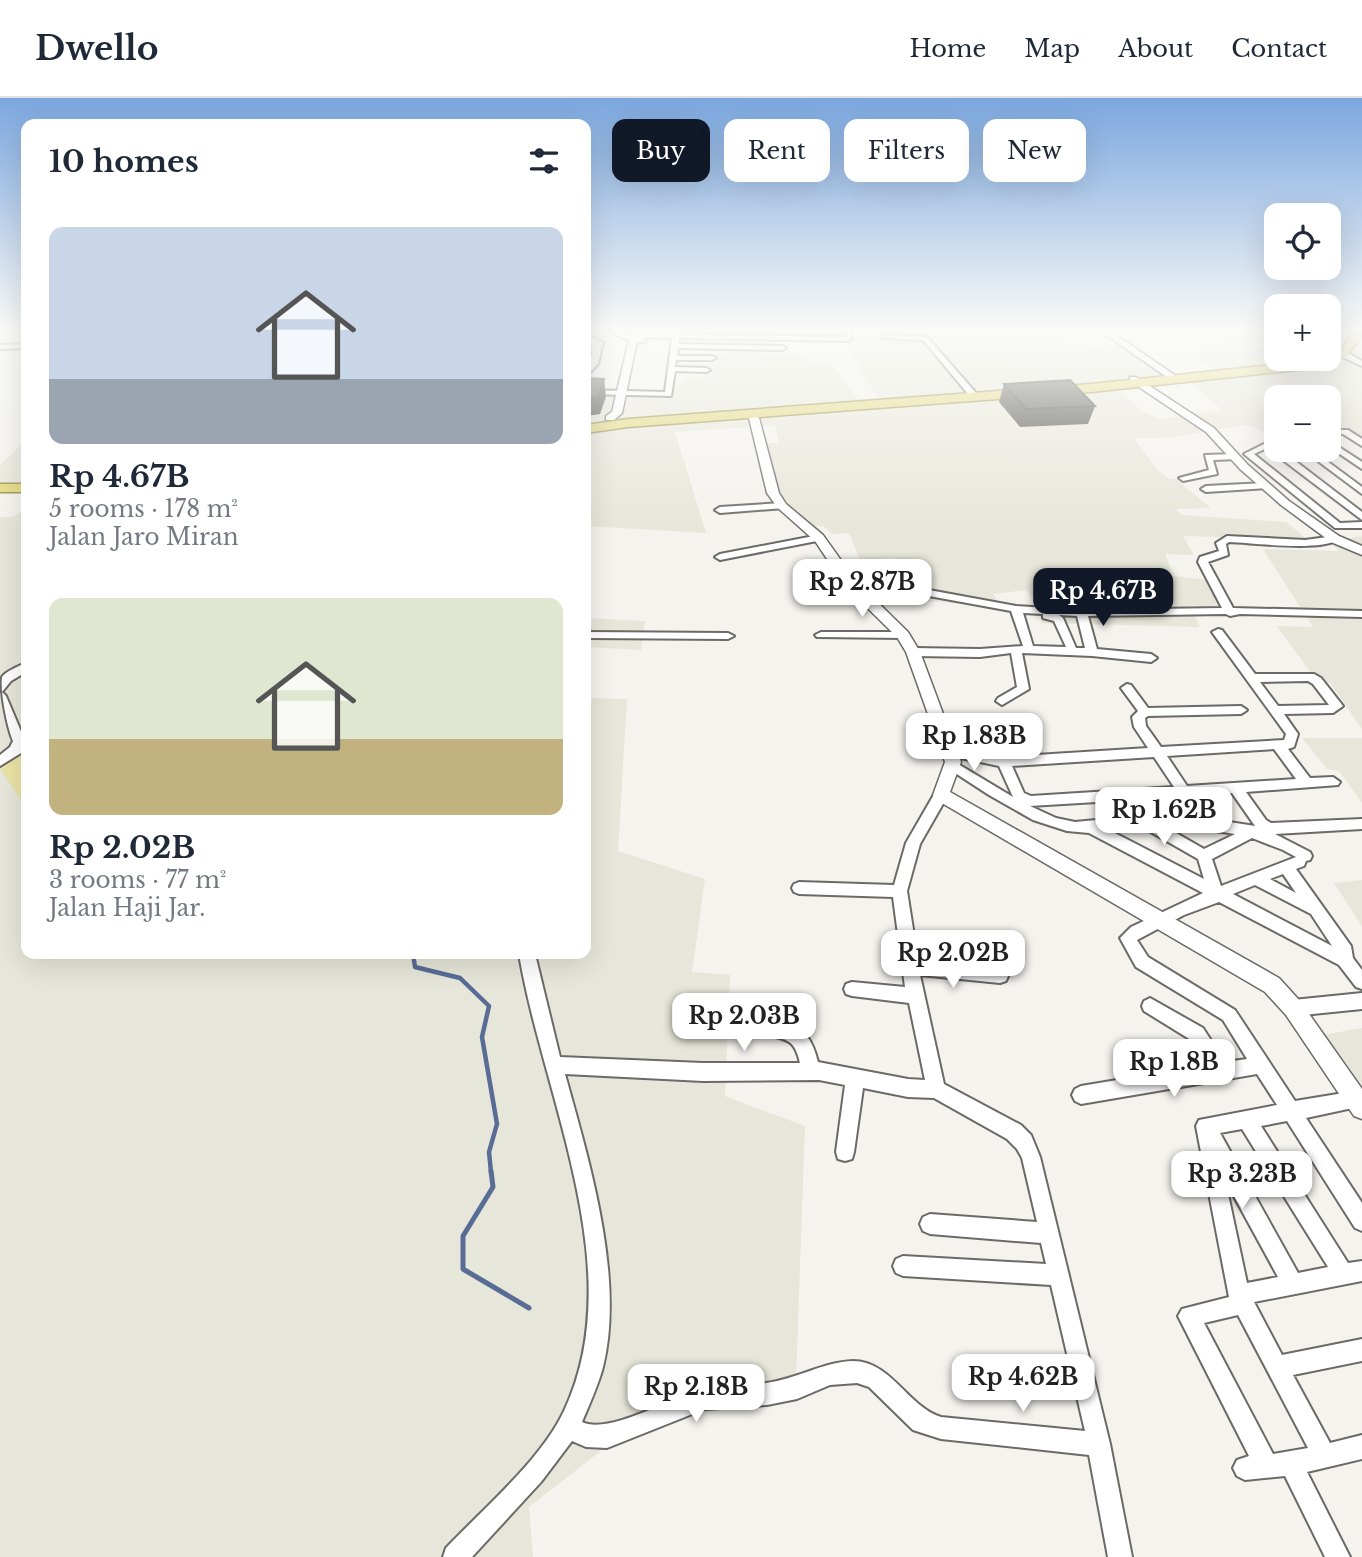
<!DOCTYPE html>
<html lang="en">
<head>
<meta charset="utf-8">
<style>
  :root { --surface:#fff; --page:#f2f2f3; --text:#1f2937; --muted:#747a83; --line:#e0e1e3; --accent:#111827 }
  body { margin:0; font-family:"Libre Baskerville",serif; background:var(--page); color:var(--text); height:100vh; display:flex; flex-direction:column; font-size:26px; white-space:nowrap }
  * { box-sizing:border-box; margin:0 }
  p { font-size:23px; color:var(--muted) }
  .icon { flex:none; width:38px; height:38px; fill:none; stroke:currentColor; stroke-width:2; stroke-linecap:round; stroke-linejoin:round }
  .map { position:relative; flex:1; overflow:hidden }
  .side { position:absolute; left:21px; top:21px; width:570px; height:840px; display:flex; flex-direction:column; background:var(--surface); border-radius:14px; box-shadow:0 7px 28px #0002 }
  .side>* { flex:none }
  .guide { position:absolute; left:612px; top:21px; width:644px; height:63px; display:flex; gap:14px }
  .controls { position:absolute; left:1264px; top:105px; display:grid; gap:14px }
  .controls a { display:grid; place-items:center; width:77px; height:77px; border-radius:14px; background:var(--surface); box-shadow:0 7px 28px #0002; font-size:35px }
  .price { position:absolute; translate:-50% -60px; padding:0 16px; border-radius:14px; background:#fff; color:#222; font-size:23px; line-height:46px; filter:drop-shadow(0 2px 4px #0008) }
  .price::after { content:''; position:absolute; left:50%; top:42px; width:21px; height:16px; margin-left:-10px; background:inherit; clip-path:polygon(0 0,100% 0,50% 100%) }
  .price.selected { background:var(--accent); color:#fff }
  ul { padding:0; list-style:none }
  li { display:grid; align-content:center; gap:14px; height:371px; padding:0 28px }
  li span { display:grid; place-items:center; height:217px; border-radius:14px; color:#555 }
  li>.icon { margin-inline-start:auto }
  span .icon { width:126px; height:126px; fill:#fffc; stroke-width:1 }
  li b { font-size:30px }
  h2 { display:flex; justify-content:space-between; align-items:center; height:84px; padding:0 28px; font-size:30px }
  .pill { padding:0 24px; border-radius:14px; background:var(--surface); box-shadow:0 7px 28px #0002; font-size:24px; line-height:63px }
  .pill.selected { background:var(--accent); color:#fff }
  header { display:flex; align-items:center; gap:42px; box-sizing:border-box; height:98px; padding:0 35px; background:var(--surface); border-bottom:2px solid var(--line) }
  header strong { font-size:33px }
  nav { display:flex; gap:38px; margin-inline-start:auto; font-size:24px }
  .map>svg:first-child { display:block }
  .built { fill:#e7e6da }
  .green { fill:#ebe3a5 }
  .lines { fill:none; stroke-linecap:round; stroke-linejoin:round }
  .stream-far2 { stroke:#586c96; stroke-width:2 }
  .stream-far1 { stroke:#586c96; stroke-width:4.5 }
  .stream { stroke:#586c96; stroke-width:5 }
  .minor-casing { stroke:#6b6a66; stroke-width:4 }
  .tertiary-casing { stroke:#6b6a66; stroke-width:3 }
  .trunk-casing { stroke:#938838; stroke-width:3 }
  .minor { fill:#fff; fill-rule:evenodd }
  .tertiary { fill:#fff; fill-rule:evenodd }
  .trunk { fill:#e2d673; fill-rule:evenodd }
  .wall { fill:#454541 }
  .shaded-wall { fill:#383835 }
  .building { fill:#50504c; stroke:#383835; stroke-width:2 }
</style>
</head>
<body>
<header>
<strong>Dwello</strong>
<nav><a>Home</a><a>Map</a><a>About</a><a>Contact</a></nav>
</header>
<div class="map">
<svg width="1362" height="1459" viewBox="0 0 1362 1459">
  <rect width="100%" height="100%" fill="#f4f3ee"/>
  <g class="built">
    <polygon points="847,232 1053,232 1067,243 1076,242 1086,250 1123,246 1169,277 1109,284 1140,312 1160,321 1222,312 1188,282 1224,276 1189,255 1220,251 1209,245 1238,239 1285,265 1328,261 1328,232 1362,232 1362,341 1345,330 1328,332 1328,299 1276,299 1276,338 1247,327 1165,340 1134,340 1157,372 1170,381 1176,381 1211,410 1176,411 1181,417 1286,424 1307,441 1183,438 1194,457 1165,456 1174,478 1217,483 1233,510 1189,507 1200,529 1042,525 1038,505 1026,492 993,496 1003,510 917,502 896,460 860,462 849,435 832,436 823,428 800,430 781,415 770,397 757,346 779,345 775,327 675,334 706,435 586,428 586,294 668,297 688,279 702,280 710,257 738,254 801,257 807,264 831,264 858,301 878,300 854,261"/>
    <polygon points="26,342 26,391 0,391 0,367"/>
    <polygon points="26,410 26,856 586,856 586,600 627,601 618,753 705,781 692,874 730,877 725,998 805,1028 796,1280 615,1342 529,1409 533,1459 0,1459 0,419 13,419"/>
    <polygon points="1362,438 1362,631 1330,585 1317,583 1277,528 1313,529 1263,451 1339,453 1329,443"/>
    <polygon points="586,520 645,523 641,552 586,549"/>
    <polygon points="1302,640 1362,640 1362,705 1339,673 1327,671"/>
    <polygon points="1362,782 1362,828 1334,785"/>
    <polygon points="1362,930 1362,1002 1317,938"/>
  </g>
  <polygon class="green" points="26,654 26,710 0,670"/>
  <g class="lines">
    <polyline class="stream-far2" points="586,281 599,266 604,244 589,237 588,232"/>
    <polyline class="stream-far1" points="413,856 415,869 460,880 489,908 482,939 497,1026 489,1054 491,1074"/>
    <polyline class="stream" points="491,1073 493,1089 463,1138 463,1171 529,1210"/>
    <defs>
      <g id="minor">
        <path d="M609 232H617L647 243C635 248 620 239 609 232Z"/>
        <polygon points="674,232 680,232 680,236 845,239 845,232 851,232 851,241 848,243 679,240 679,246 782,248 786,250 782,252 678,250 677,258 712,258 716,260 712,262 676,262 675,269 706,270 710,272 706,274 675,273 671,298 586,296 586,292 665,294 672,240 642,239 639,237 642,235 673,236"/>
        <polygon points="885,237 927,239 976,295 969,297 923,242 883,240"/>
        <polygon points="586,243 589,245 590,257 586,259"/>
        <polygon points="26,246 26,250 0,251 0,247"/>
        <polygon points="1340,254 1346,254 1362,263 1362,268 1340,258"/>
        <polygon points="1328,332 1348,332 1362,341 1362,348 1343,336 1328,336"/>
        <polygon points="1276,340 1274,346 1276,352 1281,352 1362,414 1362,422 1267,350 1254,356 1340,425 1362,424 1362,430 1335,430 1244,356"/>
        <polygon points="1328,342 1362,364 1362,371 1328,348"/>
        <polygon points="1303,352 1312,352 1362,389 1362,396"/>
        <polygon points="1235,356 1239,359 1238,361 1213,362 1217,376 1183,383 1179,380 1209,372 1205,357"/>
        <polygon points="1265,385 1268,386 1268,390 1206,394 1201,391 1206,388"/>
        <polygon points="782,405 787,408 785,410 720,415 715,412 720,409"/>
        <polygon points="819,437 824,440 822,442 720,462 715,459 720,456"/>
        <path d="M1227 438 1305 442 1335 438 1340 441C1320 454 1255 445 1229 444L1226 446 1228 457 1208 464 1233 510 1362 513V519L1240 516 1230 518 1226 516 1088 518 1097 551 1151 556 1157 560 1151 564 1092 558 1022 555 1029 591 1002 607 996 603 998 600 1017 589 1011 555 980 559 913 558 907 554 913 550 980 551 1023 548 1011 513 929 498 872 507 867 504 872 501 929 492 1016 508 1082 512 1222 510 1198 464 1200 459 1219 453 1216 445ZM1023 515 1043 516V520L1054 523 1066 549 1033 548ZM1059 517 1077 518 1085 550H1076L1063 520Z"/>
        <path d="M1218 531 1222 532 1255 576H1314L1321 580 1343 608 1333 615 1284 616 1298 636 1294 649 1288 651 1310 680 1333 679 1340 684 1338 687 1246 694 1266 722 1271 725 1362 721V731L1275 736 1310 754 1312 758 1310 762 1306 763 1304 768 1296 771 1351 848 1353 860 1362 872V891L1356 889 1339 867 1219 804 1184 817 1137 842 1148 859 1235 912 1295 1003 1356 993 1362 996V1008L1306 1020 1362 1105V1133L1355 1130 1287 1023 1261 1028 1348 1165 1362 1163V1183L1254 1204 1282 1257 1362 1241V1263L1293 1277 1330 1345 1362 1337V1361L1307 1374 1350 1459H1325L1285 1378 1245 1382 1237 1378 1233 1370 1237 1362 1249 1358 1178 1218 1182 1211 1229 1199 1196 1028 1199 1022 1277 1007 1257 976 1081 1006 1075 1003 1072 997 1075 991 1081 988 1207 967 1191 942 1144 913 1142 908 1144 903 1150 900 1203 930 1225 964 1247 961 1223 922 1136 869 1120 840 1131 829 1203 795 1089 735 1067 733 1033 722 989 697 946 669 953 664 958 666 1013 699 999 668 946 657 945 654 946 651 951 649 1004 659 1148 650 1134 629 1132 619 1138 613 1121 590 1127 586 1131 587 1148 610 1241 608 1247 612 1241 616 1148 618 1145 620 1146 628 1161 649 1284 642 1286 636 1212 534ZM1308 583 1313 586 1329 607 1278 608 1260 584ZM1274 651 1296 681 1187 688 1167 658ZM1154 659 1174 689 1031 698 1024 695 1012 668ZM1232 695 1255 728 1204 720 1206 716 1194 698ZM1180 699 1193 719 1149 717 1075 724 1056 720 1030 708ZM1164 728 1196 730 1235 736 1204 751ZM1142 729 1198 761 1204 781 1109 732ZM1252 740 1283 752 1296 759 1221 788 1212 761ZM1283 776 1296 795 1270 781ZM1255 787 1311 816 1332 848 1233 796ZM1242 1031 1328 1169 1298 1175 1220 1035ZM1225 1082 1278 1179 1247 1185ZM1238 1217 1308 1350 1273 1356 1204 1225Z"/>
        <polygon points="586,534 728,535 734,538 728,541 586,540"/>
        <polygon points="821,534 903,534 909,537 903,540 817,539 815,537"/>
        <path d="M26 565V574L11 583 2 594 6 598 25 643 21 655 0 668V657L10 649 13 643C7 629 0 593 2 579 6 573 19 568 26 565Z"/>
        <polygon points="939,620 1006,627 1012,631 1006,635 935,627 933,624"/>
        <path d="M941 692 948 697 920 746 907 793 918 863 1000 871 1006 873 1008 878 1006 883 1000 885 920 877 944 986 1021 1027 1031 1037 1040 1059 1110 1346 1132 1459H1108L1089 1357 941 1341 913 1332 869 1289 857 1285 830 1287 797 1301 767 1307 705 1311 607 1350 586 1349 572 1343 541 1384 472 1459H443L446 1450C483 1411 541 1362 564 1313 631 1172 543 999 519 856H535L560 959 703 965H800C794 938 785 943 763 935L761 929 763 923C771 920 778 922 786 925 807 931 813 945 818 964L908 981 925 982 909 905 852 898 846 896 844 891 846 886 852 884 905 889 893 799 799 796 794 794 792 790 794 786 799 784 894 787 906 745 936 693ZM565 976 703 983 819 982 845 987 836 1054 838 1061 845 1063 852 1061 854 1054 863 990 908 999 934 1000 1007 1041 1017 1051 1022 1060 1037 1124 930 1116 923 1119 920 1126 923 1133 930 1136 1041 1145 1046 1166 903 1158 896 1161 893 1168 896 1175 903 1178 1051 1187 1085 1333 941 1319C908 1309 891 1263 853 1263 823 1264 797 1281 766 1285 746 1287 722 1284 703 1290 673 1299 609 1337 582 1324 589 1307 598 1288 603 1269 625 1180 589 1063 565 976Z"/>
        <polygon points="1362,895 1362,911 1293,918 1287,915 1285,910 1287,905 1293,902"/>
      </g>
      <g id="tertiary">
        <polygon points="640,232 648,232 643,241 637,243 622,315 614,322 606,322 606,318 612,314 629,242"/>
        <polygon points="1099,232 1109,232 1176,278 1168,280"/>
        <polygon points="1130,279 1136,279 1214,330 1248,367 1289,403 1339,438 1362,448 1362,457 1331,444 1281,407 1240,371 1206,334 1130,283"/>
        <polygon points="754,317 759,320 779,395 786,406 823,437 855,482 908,534 920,554 961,664 950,694 1279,880 1300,903 1362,991 1362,1021 1354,1018 1286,917 1265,894 935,701 933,697 945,664 906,554 897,539 845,488 815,443 778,410 767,395 749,320"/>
      </g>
      <g id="trunk">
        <polygon points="1354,232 1362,232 1362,236 1347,258 1308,271 1091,294 628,329 586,335 586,327 628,321 1091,286 1328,261 1328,257 1339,254"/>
        <rect x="0" y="386" width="26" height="8"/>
      </g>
    </defs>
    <use href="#minor" class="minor-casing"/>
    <use href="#tertiary" class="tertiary-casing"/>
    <use href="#trunk" class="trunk-casing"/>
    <use href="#minor" class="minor"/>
    <use href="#tertiary" class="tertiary"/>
    <use href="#trunk" class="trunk"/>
  </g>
  <polygon class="wall" points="1004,286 1095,308 1088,326 1020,329 999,304"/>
  <polygon class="shaded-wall" points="604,281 606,299 600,316 586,318 586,300"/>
  <g class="building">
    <polygon points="586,280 604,281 599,298 586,300"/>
    <polygon points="1070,282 1095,308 1026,311 1004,286"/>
  </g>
  <linearGradient id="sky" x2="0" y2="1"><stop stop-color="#7ba7df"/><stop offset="0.53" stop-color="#fafaf7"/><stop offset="1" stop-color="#fafaf7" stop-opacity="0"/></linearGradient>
  <rect width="1362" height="436" fill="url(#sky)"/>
</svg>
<div class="controls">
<a><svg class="icon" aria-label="locate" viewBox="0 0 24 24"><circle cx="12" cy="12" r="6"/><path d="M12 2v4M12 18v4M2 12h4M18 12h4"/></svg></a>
<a>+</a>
<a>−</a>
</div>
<b class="price" style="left:862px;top:521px">Rp 2.87B</b>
<b class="price selected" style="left:1103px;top:530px">Rp 4.67B</b>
<b class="price" style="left:974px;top:675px">Rp 1.83B</b>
<b class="price" style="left:1164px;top:749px">Rp 1.62B</b>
<b class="price" style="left:953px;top:892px">Rp 2.02B</b>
<b class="price" style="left:744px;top:955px">Rp 2.03B</b>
<b class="price" style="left:1174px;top:1001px">Rp 1.8B</b>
<b class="price" style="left:1242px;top:1113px">Rp 3.23B</b>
<b class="price" style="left:1023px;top:1316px">Rp 4.62B</b>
<b class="price" style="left:696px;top:1326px">Rp 2.18B</b>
<div class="guide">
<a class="pill selected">Buy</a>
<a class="pill">Rent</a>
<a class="pill">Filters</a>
<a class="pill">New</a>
</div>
<section class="side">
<h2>10 homes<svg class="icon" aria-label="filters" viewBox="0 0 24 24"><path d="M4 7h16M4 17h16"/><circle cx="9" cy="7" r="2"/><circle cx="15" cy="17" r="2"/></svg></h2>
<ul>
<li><span style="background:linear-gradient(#c9d6e8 70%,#9aa5b1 0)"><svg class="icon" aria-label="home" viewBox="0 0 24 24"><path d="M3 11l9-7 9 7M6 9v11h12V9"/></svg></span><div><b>Rp 4.67B</b><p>5 rooms · 178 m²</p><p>Jalan Jaro Miran</p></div></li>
<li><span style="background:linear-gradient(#dfe7d0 65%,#c2b280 0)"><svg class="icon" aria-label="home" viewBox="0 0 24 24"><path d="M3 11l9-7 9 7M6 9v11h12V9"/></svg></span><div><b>Rp 2.02B</b><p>3 rooms · 77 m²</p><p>Jalan Haji Jar.</p></div></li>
</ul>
</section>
</div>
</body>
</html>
